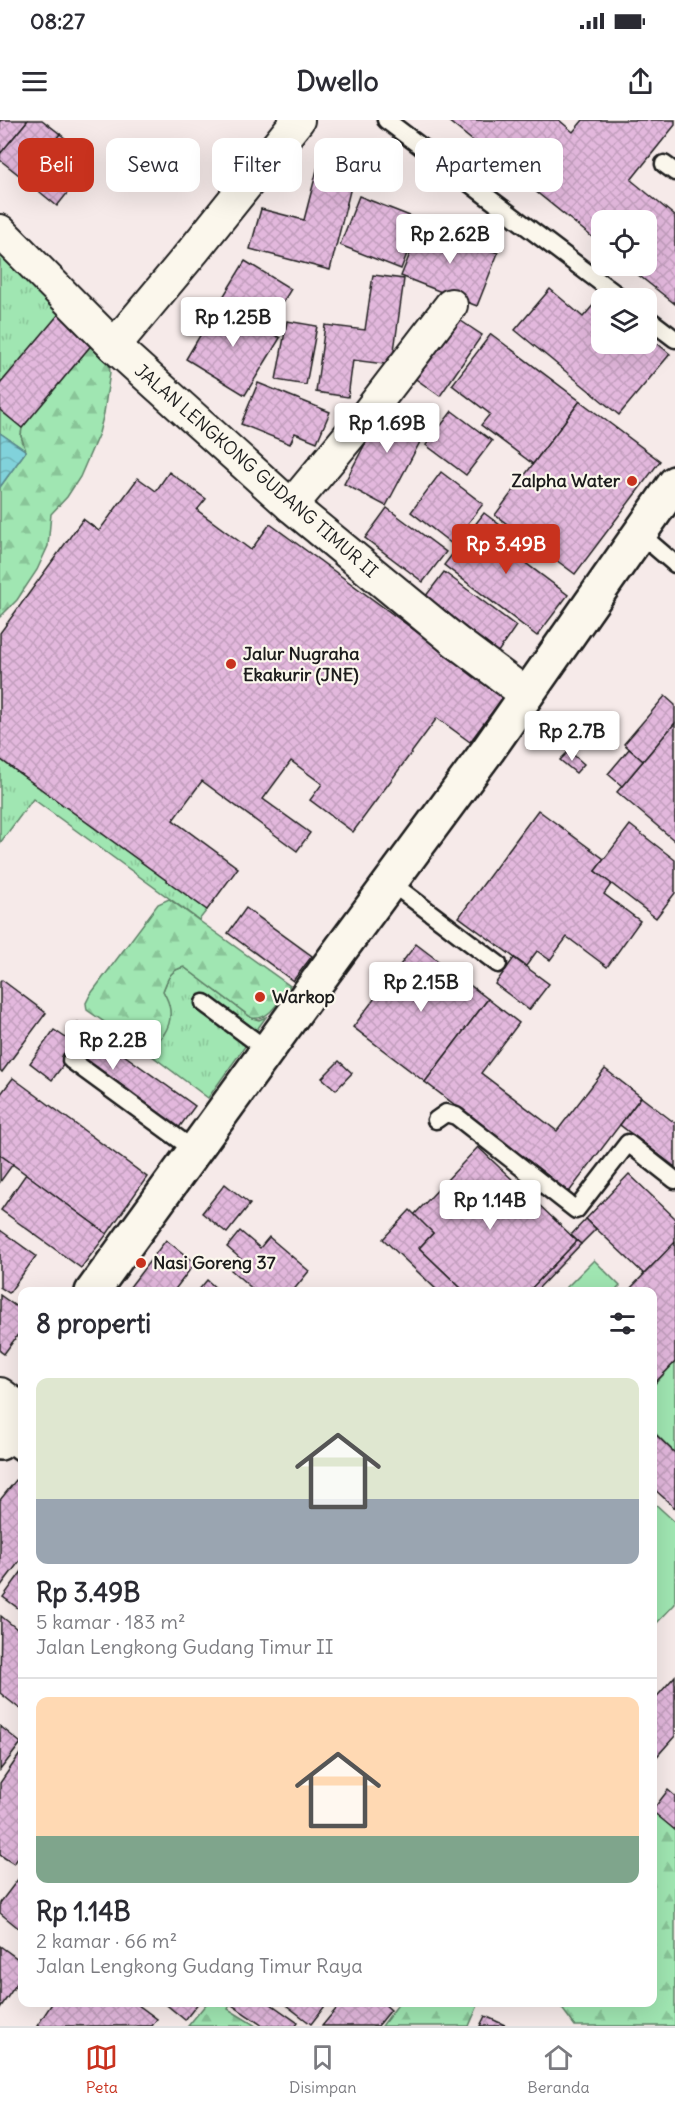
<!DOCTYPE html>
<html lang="id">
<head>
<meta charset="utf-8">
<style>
  :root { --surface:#fff; --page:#f7f7f7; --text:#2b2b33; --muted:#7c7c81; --line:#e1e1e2; --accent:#c8321e }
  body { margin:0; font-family:Delius,sans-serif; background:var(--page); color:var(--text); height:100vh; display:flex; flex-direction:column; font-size:22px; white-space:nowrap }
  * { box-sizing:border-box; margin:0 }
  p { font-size:20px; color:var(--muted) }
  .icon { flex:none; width:33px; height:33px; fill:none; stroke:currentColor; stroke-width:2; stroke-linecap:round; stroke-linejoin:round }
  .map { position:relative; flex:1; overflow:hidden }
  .drawer { position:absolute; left:18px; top:1167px; width:639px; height:720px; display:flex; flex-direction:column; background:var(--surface); border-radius:12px; box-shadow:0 6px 24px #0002 }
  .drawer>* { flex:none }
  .banner { position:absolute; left:18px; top:18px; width:639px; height:54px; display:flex; gap:12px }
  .controls { position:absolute; left:591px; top:90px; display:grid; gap:12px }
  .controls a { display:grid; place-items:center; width:66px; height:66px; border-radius:12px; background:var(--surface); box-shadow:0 6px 24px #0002; font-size:30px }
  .price { position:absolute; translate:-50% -51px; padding:0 14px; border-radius:6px; background:#fff; color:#222; font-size:20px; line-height:39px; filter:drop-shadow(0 2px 3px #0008) }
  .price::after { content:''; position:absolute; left:50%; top:36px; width:18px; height:14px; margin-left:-9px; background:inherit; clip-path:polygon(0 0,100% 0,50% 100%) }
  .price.current { background:var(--accent); color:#fff }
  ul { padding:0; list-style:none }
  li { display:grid; align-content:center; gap:12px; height:318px; padding:0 18px }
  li+li { border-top:2px solid var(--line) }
  li span { display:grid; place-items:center; height:186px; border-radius:12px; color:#555 }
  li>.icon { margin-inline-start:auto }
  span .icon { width:108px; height:108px; fill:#fffc; stroke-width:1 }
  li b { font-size:26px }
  h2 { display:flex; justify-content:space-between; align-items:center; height:72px; padding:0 18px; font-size:26px }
  .pill { padding:0 21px; border-radius:12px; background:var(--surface); box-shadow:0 6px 24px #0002; font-size:21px; line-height:54px }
  .pill.current { background:var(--accent); color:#fff }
  .status { display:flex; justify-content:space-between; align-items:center; height:42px; padding:0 30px; background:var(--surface); direction:ltr }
  .status svg { height:16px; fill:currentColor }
  header { display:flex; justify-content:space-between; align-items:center; height:78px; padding:0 18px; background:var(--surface); font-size:27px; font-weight:700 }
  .tabs { display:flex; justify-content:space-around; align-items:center; height:84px; border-top:2px solid var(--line); background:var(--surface); font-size:16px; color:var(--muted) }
  .tabs a { display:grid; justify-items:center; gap:3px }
  .tabs .current { color:var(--accent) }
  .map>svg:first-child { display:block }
  .grass { fill:url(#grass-tufts); stroke:#5e8167; stroke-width:1.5 }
  .forest { fill:url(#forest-firs); stroke:#5e8167; stroke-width:1.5 }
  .pitch { fill:#a0e6b2; stroke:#5e8167; stroke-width:1.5 }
  .water { fill:url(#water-waves); stroke:#59898f; stroke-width:1.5 }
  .building { fill:url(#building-cross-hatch); stroke:#1c1c1c; stroke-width:1.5 }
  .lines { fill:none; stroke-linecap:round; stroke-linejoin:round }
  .lane-casing { stroke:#1c1c1c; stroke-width:21 }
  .street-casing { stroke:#1c1c1c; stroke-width:36 }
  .secondary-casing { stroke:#1c1c1c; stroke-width:38 }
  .lane { stroke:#fbf7ec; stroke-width:16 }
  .street { stroke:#fbf7ec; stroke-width:32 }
  .secondary { stroke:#fbf7ec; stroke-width:33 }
  .poi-dot { fill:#c8321e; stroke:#fbf7ec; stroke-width:2 }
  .labels { text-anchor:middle; stroke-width:4.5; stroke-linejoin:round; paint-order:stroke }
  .street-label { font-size:18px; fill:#1c1c1c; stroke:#fbf7ec }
  .poi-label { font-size:18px; font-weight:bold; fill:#1c1c1c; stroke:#fbf7ec; text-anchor:start }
</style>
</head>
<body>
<div class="status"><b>08:27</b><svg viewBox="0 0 49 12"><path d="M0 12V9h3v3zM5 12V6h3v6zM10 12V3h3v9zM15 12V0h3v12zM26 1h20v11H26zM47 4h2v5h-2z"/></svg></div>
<header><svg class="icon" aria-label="menu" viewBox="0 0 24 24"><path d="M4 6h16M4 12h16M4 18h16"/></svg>Dwello<svg class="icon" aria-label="share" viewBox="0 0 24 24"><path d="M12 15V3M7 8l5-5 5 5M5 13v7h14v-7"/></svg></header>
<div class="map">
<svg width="675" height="1906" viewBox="0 0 675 1906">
  <defs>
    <pattern id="grass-tufts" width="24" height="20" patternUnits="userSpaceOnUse" patternTransform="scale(1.5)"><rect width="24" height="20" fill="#a0e6b2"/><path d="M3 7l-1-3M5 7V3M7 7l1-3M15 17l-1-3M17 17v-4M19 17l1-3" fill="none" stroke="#89c598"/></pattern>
    <pattern id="forest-firs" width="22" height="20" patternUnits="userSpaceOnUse" patternTransform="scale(1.5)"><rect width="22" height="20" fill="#a0e6b2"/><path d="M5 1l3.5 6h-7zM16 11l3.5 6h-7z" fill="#89c598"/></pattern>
    <pattern id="water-waves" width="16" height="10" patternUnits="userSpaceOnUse" patternTransform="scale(1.5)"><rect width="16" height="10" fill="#81d2db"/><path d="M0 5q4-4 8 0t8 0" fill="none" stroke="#6fb4bb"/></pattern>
    <pattern id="building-cross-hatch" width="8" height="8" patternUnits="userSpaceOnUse" patternTransform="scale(1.5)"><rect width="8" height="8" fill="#e3b8dd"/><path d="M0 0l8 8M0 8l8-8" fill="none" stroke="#c29ebd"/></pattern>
  </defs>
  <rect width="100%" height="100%" fill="#f6eae9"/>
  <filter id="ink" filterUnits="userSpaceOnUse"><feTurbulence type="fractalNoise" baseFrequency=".0167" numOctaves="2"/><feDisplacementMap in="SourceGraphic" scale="12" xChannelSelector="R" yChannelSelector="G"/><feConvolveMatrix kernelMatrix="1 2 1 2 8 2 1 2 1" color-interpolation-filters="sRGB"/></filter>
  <g filter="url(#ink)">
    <g class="grass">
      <polygon points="0,105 64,188 0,264"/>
      <polygon points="0,290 22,308 21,316 26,331 0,313"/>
      <polygon points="0,639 207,790 199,800 33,679 0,723"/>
      <path d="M184 847 252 898 259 900 266 897 208 978 139 926 147 927 169 886 163 871C168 858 170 850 184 847Z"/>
    </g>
    <g class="forest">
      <polygon points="98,217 108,236 110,252 104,293 99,313 80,357 67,377 51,394 48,426 37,450 17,480 0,497 0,367 26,331 21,316 22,308"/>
      <path d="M169 779 290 866C280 879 270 901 252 898L184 847C170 850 168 858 163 871 165 875 168 880 169 885 174 904 161 929 139 926L87 890 86 883 90 875 158 784Z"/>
      <polygon points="653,1691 675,1710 675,1906 575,1906 558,1883 652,1882"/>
      <polygon points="400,1882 479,1882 479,1883 469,1906 382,1906"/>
      <polygon points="207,1883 231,1883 228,1889 256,1906 188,1906"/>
    </g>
    <g class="pitch">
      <polygon points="594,1140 620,1166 615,1171 563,1171"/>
      <polygon points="675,1242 675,1333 653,1311 653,1266"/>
      <polygon points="652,1381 675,1402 675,1484 655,1505 652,1502"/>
    </g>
    <polygon class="water" points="0,313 26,331 0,367"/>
    <g class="building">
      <polygon points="0,0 28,0 0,34"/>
      <polygon points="28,0 42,0 60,14 24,59 0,40 0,34"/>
      <polygon points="447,0 559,0 573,12 583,0 675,0 675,5 631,60 675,96 675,184 627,146 646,146 646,100 602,100 602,125"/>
      <polygon points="60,14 93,41 57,86 24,59"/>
      <polygon points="318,46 354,55 330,150 250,129 261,89 304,100"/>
      <polygon points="359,76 420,100 401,149 340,125"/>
      <polygon points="422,104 498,133 477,186 401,156"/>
      <polygon points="245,141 291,169 266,210 220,182"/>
      <polygon points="373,155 404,159 392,245 353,240 348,277 316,272 325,205 365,210"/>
      <polygon points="550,169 583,197 601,176 604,178 602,178 602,224 646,224 646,214 670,234 619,295 515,210"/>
      <polygon points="220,182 280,218 245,275 186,239"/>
      <polygon points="64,188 98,217 22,308 0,290 0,264"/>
      <polygon points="455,197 482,215 440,276 413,257"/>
      <polygon points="287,201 317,206 306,265 276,260"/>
      <polygon points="491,214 580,281 533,344 481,305 490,294 452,265"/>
      <polygon points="258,263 330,292 317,322 295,313 290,324 241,304"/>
      <polygon points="580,281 660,341 575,454 495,395"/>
      <polygon points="387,282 429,305 386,386 344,364"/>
      <polygon points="452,291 492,321 466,355 426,325"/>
      <polygon points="169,352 206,379 197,390 251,430 270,404 504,576 470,622 437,598 353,712 310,680 322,664 291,641 263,679 310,713 297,731 202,661 173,700 238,748 207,790 0,639 0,513 83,399 99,411 138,358 156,371"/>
      <polygon points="441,352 483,384 452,424 411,392"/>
      <polygon points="387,388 446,432 423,462 365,418"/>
      <polygon points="484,393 532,429 523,441 568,475 537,516 444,445"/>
      <polygon points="444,452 516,506 498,532 425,477"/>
      <polygon points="665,576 675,585 675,603 643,641 624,624"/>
      <polygon points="675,603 675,721 617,672"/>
      <polygon points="629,629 643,641 622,666 608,654"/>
      <polygon points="569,631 584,644 576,653 560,640"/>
      <polygon points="538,690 604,739 595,751 612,763 604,774 640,801 607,847 567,817 550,840 537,831 526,846 459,797"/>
      <polygon points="630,705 675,740 675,773 656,798 595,751"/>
      <polygon points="246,788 312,836 293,861 228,813"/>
      <polygon points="416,824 488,879 425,962 353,907"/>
      <polygon points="514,838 549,864 529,890 495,864"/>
      <polygon points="2,860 46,893 2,952 0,950 0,862"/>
      <polygon points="488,879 519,903 481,953 557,1011 605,949 641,977 569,1072 425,962"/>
      <polygon points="78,902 195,986 178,1009 73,932 52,960 30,943 54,910 66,918"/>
      <polygon points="339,941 352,953 336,970 322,958"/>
      <polygon points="13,958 147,1057 107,1114 0,1035 0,975"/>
      <polygon points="641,977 675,1003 675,1047 620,1005"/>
      <polygon points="478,1027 577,1121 528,1172 465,1172 419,1128 433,1113 414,1095"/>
      <polygon points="0,1035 13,1044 0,1062"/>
      <polygon points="26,1054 107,1114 81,1148 1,1090"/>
      <polygon points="629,1054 675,1098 675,1123 644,1154 586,1099"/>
      <polygon points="225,1064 250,1084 227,1113 202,1093"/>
      <polygon points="410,1090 433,1113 419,1128 465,1172 439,1172 383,1119"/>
      <polygon points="586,1099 596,1109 581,1124 571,1115"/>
      <polygon points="0,1110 36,1136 9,1173 0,1167"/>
      <polygon points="240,1111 260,1128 269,1117 309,1151 292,1172 256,1172 231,1150 241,1139 227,1127"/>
      <polygon points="166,1120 195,1143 173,1172 126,1172"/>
      <polygon points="577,1121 581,1124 535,1172 528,1172"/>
      <polygon points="675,1122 675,1242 652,1266 652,1172 627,1172"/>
      <polygon points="207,1160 220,1172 197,1172"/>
      <polygon points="0,1175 22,1191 22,1209 4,1234 0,1231"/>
      <polygon points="652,1311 675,1333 675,1388 652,1367"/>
      <polygon points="16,1360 22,1366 22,1438 0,1467 0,1380"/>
      <polygon points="22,1451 22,1491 3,1477"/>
      <polygon points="1,1496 22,1513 22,1586 20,1589 0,1573"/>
      <polygon points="675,1556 675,1616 652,1642 652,1582"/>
      <polygon points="0,1606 21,1623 0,1650"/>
      <polygon points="22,1631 22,1732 14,1744 0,1735 0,1663"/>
      <polygon points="668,1670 675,1676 675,1710 652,1691"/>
      <polygon points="22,1754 22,1811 0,1793 0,1783"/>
      <polygon points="0,1826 22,1842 22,1856 0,1888"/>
      <polygon points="53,1882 134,1882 157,1899 152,1906 37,1906"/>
      <polygon points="163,1882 199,1882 185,1900"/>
      <polygon points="234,1882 268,1882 298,1903 296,1906 263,1906 232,1885"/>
      <polygon points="282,1882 328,1882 311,1904"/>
      <polygon points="342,1882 382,1882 391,1890 378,1906 322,1906"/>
      <polygon points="485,1896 507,1906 480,1906"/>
    </g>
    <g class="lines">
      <defs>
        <g id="lane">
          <polyline points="386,0 621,178"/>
          <polyline points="664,44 675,52"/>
          <polyline points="646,197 675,219"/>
          <polyline points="640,414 675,444"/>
          <polyline points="390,762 498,844"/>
          <polyline points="204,883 267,930"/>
          <polyline points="71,940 194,1030"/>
          <polyline points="436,1000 446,993 456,996 576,1090 628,1023 675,1060"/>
          <polyline points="2,1319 22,1333"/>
        </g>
        <g id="street">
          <polyline points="0,111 114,226 291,386 455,521 527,575"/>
          <polyline points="114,226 194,130 298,0"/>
          <polyline points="291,386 369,292 451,185"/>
          <polyline points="0,1274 20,1289"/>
        </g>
        <g id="secondary">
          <polyline points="92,1172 341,829 488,630 675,363"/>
          <polyline points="0,1323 22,1285"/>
        </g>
      </defs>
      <use href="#lane" class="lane-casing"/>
      <use href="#street" class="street-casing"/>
      <use href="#secondary" class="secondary-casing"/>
      <use href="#lane" class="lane"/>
      <use href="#street" class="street"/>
      <use href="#secondary" class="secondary"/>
    </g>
  </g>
  <g class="poi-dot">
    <circle cx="632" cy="361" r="6"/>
    <circle cx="231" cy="544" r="6"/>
    <circle cx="260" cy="877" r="6"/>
    <circle cx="141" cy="1143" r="6"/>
  </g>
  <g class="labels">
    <g class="street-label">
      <text transform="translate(256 351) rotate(41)" y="6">JALAN LENGKONG GUDANG TIMUR II</text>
    </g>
    <g class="poi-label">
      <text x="620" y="367" text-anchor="end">Zalpha Water</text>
      <text x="243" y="540">Jalur Nugraha<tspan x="243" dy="21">Ekakurir (JNE)</tspan></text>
      <text x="272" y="883">Warkop</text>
      <text x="153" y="1149">Nasi Goreng 37</text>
    </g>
  </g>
</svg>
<div class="controls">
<a><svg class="icon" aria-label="locate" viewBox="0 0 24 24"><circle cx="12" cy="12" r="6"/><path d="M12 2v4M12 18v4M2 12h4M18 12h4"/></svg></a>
<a><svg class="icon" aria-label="layers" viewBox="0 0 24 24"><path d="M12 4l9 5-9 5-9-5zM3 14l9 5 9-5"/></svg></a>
</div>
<b class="price" style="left:450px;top:145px">Rp 2.62B</b>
<b class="price" style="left:233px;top:228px">Rp 1.25B</b>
<b class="price" style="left:387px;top:334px">Rp 1.69B</b>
<b class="price current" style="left:506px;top:455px">Rp 3.49B</b>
<b class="price" style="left:572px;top:642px">Rp 2.7B</b>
<b class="price" style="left:421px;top:893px">Rp 2.15B</b>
<b class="price" style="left:113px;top:951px">Rp 2.2B</b>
<b class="price" style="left:490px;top:1111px">Rp 1.14B</b>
<div class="banner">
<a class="pill current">Beli</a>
<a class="pill">Sewa</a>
<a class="pill">Filter</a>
<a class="pill">Baru</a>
<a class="pill">Apartemen</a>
</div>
<section class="drawer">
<h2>8 properti<svg class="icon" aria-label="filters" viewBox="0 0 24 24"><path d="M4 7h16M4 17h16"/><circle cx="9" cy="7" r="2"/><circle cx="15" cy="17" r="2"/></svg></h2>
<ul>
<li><span style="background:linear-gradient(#dfe7d0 65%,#9aa5b1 0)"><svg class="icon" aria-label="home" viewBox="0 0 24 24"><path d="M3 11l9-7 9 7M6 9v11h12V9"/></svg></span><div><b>Rp 3.49B</b><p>5 kamar · 183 m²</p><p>Jalan Lengkong Gudang Timur II</p></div></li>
<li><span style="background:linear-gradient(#ffd9b3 75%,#7fa58c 0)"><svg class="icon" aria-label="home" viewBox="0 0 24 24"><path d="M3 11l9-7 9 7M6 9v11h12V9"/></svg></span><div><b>Rp 1.14B</b><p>2 kamar · 66 m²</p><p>Jalan Lengkong Gudang Timur Raya</p></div></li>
</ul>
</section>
</div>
<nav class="tabs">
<a class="current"><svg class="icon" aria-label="map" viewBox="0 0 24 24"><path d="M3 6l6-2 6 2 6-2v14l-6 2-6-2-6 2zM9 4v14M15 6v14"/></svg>Peta</a>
<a><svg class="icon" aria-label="saved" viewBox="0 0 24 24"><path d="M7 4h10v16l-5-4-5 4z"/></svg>Disimpan</a>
<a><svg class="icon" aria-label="home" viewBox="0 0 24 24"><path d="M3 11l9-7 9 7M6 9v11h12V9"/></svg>Beranda</a>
</nav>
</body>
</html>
